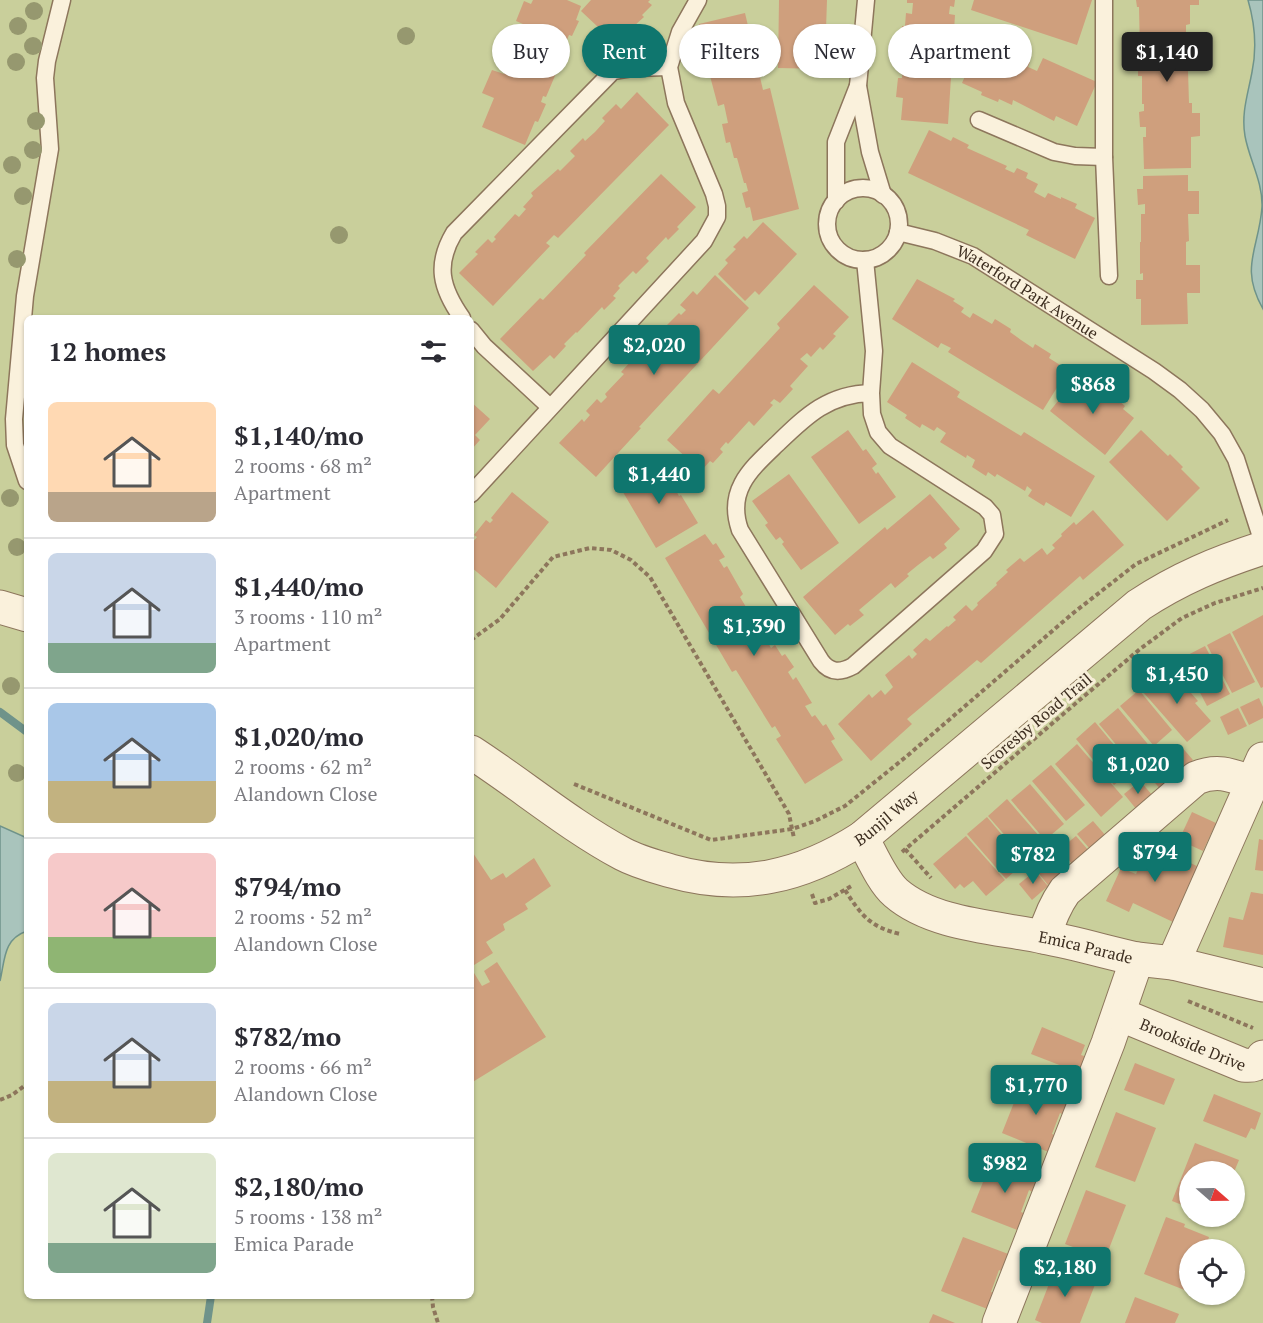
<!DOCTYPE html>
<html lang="en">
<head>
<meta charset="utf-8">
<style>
  :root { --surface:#fff; --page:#f2f2f3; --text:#2b2b33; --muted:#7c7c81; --line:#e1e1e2; --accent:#0f766e }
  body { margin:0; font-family:"PT Serif",serif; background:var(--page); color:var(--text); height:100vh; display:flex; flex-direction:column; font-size:22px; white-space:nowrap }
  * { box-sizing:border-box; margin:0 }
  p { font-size:20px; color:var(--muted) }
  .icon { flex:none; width:33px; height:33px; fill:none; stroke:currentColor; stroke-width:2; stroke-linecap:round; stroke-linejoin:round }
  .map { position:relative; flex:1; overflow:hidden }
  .panel { position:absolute; left:24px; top:315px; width:450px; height:984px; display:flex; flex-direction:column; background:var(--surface); border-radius:9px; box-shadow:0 2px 4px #0004 }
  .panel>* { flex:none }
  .hud { position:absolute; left:492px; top:24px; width:570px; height:54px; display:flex; gap:12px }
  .needle { width:39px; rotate:110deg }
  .tools { position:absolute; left:1179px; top:1161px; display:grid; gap:12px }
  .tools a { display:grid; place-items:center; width:66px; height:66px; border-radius:50%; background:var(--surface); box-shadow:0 2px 4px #0004; font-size:30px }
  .price { position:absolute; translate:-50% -51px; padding:0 14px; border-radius:6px; background:var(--accent); color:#fff; font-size:20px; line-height:39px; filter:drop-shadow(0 2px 3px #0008) }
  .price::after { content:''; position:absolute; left:50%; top:36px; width:18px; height:14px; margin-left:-9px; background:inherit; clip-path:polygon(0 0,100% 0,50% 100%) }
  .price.current { background:#222; color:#fff }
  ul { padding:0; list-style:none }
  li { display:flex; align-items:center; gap:18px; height:150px; padding:0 24px }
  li+li { border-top:2px solid var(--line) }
  li span { display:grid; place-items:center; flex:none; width:168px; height:120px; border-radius:9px; color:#555 }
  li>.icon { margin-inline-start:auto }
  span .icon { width:72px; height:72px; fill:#fffc; stroke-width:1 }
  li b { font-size:26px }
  h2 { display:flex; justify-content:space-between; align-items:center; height:72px; padding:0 24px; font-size:26px }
  .tag { padding:0 21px; border-radius:27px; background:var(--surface); box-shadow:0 2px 4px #0004; font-size:21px; line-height:54px }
  .tag.current { background:var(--accent); color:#fff }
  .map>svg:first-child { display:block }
  .green { fill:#c9cf9b; fill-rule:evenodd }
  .water { fill:#a9c4bc; stroke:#6f938a; stroke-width:1.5 }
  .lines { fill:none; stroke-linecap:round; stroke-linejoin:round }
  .stream { stroke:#6f938a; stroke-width:8 }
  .building { fill:#cf9f7d }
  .service-casing { stroke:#8d765c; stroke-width:19 }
  .minor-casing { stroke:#8d765c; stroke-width:35 }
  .path { stroke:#8d765c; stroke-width:4; stroke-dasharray:4.5 3; stroke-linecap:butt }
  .service { stroke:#faf1dc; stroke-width:16 }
  .minor { stroke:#faf1dc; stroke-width:33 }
  .tree { fill:#96986f }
  .labels { text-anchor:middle; stroke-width:6; stroke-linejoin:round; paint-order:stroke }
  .street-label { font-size:16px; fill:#3d2e20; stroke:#f7eed8 }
</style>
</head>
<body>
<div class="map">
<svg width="1263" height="1323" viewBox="0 0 1263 1323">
  <rect width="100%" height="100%" fill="#f0e4c8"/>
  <path class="green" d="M0 0H1263V1323H0ZM27 318H471V1296H27ZM1190 1172H1234V1216H1190ZM1190 1250H1234V1294H1190Z"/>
  <g class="water">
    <path d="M1248 0H1263V309C1239 267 1259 249 1262 207 1263 182 1249 159 1245 136 1241 113 1248 94 1252 72 1257 48 1255 24 1248 0Z"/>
    <path d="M0 826 27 838V931C3 939 5 960 0 981Z"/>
  </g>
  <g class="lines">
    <g class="stream">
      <polyline points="0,712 27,732"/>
      <polyline points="207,1323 211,1296"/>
    </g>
  </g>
  <g class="building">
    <polygon points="533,0 567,0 581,6 576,20 579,21 572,36 569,35 554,70 557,71 546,97 543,96 541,102 546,104 538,122 535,121 525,145 482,127 494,98 482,93 492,70 504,74 523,24 516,21 524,1 531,4"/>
    <polygon points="591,0 650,0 648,2 652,5 642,15 644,17 615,43 581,11"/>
    <polygon points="779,0 827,0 826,29 823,29 822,39 829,39 826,69 778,68"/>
    <polygon points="907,0 955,0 954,7 950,6 949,14 955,15 948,124 901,120 903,98 896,97 898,78 902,78 903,65 904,45 900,44 902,26 905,26 906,13 912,14 913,3 907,3"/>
    <polygon points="974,0 1092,0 1077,45 971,10"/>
    <polygon points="1136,0 1199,0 1199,5 1190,5 1190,24 1186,25 1186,43 1202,43 1202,71 1188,71 1189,103 1192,103 1192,113 1200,113 1200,136 1191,137 1191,168 1144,169 1143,137 1146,137 1146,127 1140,127 1139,112 1144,111 1144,104 1142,104 1142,76 1138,76 1138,59 1143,57 1143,52 1140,52 1139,7 1137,7"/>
    <polygon points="745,13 763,90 770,88 799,209 753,221 750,207 746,208 742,193 748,191 746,183 744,183 737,158 734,158 730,142 726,143 722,124 728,123 724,104 718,106 710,76 713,75 712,66 706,68 702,52 705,50 699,24"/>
    <polygon points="981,40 1030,62 1028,67 1037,71 1043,58 1097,82 1077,126 1056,116 1054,121 1013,100 1012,105 999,99 998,102 981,95 982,92 962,83"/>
    <polygon points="637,92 669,125 558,238 554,235 546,243 550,246 493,306 459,273 478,254 475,252 488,239 492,243 496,239 494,237 515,214 519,217 526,209 523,207 533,196 531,193 558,169 560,171 575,156 570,151 583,138 585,141 595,132 605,121 602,118 616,104 621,109"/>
    <polygon points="929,130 951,141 953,137 969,145 967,148 1007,166 1005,169 1014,173 1017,168 1028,173 1026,178 1038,184 1034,192 1045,198 1048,193 1061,199 1061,197 1077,204 1075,208 1095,218 1075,259 1026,235 1029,230 908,173"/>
    <polygon points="661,174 696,207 677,227 679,229 668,240 666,237 646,258 649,261 636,274 633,271 618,286 620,288 613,296 616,298 604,310 602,307 577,333 576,332 564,344 566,346 554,359 550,355 533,371 500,339 540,298 543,300 586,255 584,253"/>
    <polygon points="1188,175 1188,191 1199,191 1199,214 1188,214 1189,241 1186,242 1186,265 1200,265 1200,293 1187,293 1188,324 1141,325 1141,299 1136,299 1136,280 1143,280 1143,273 1140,274 1140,242 1141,242 1141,214 1145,214 1145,204 1138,205 1137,189 1143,189 1143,176"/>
    <polygon points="763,222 797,254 759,295 755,291 745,301 718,274 728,263 725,260 736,249 733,247 744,236 747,239"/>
    <polygon points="715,275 749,308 639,427 641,428 596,477 559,443 582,419 584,422 590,415 586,411 597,399 601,403 607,397 605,394 624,374 621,372 633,359 637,363 659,336 657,335 679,313 681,315 686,310 680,305 693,291 697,295"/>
    <polygon points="917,279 955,299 953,301 964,308 961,312 970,318 973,313 992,324 995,319 1011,329 1010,332 1021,340 1033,348 1035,344 1051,354 1049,358 1068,370 1043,410 948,352 951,348 941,343 938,348 892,319"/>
    <polygon points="814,285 849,317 833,334 836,336 823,350 820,347 811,357 807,353 800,359 808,366 790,386 793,389 780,403 774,399 770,403 773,405 754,426 749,421 728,444 726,442 720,449 723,452 713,463 710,461 701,471 667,440 713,389 719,394 780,328 777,324"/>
    <polygon points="912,362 960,392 957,397 1021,436 1024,432 1095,476 1071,517 1046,502 1044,506 1028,496 1032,490 1027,486 1025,491 997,474 995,477 988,472 986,476 972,467 975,460 967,455 966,458 940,442 946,433 937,427 934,431 922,424 920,428 905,418 907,415 887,402"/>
    <polygon points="1078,376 1109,401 1113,396 1125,406 1123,409 1134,418 1105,455 1050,411"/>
    <polygon points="471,402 490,419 475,435 480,440 471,450"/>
    <polygon points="848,430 863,451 866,449 877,464 872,468 876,474 878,472 896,497 859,524 811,457"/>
    <polygon points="1141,430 1168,456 1170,454 1183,467 1181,469 1200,488 1167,521 1109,462"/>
    <polygon points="660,463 667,476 670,474 678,487 675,489 679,496 681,495 698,523 656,548 620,487"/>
    <polygon points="789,474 839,543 801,570 782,544 784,542 780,537 776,540 765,525 768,523 752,501"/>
    <polygon points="512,492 549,522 496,588 471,567 471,544 477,537 474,535 486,520 490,523 493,520 491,518"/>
    <polygon points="930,494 960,529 944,544 947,548 933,559 930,556 918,565 907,574 909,576 895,588 891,583 859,610 864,615 850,626 848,624 835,635 803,597 885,527 887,530"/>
    <polygon points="1093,510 1124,545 1083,580 1080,576 981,663 977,660 907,719 912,724 871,761 838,724 869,694 872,698 881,690 885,695 893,687 885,675 909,655 912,659 917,654 913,650 926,638 930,641 947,626 948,627 956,620 953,617 966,605 972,611 978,605 977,603 997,585 996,583 1008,572 1006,570 1020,558 1024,562 1042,548 1047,555 1055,548 1052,545 1062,536 1061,534 1074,522 1076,525"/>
    <polygon points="705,534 713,545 716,543 725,557 719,560 724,568 727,566 743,594 740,597 758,627 763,625 771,638 767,641 771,648 775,645 782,656 785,654 794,667 788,672 793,680 796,677 812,703 805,706 812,717 815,715 823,726 826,724 835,739 831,741 843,760 805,784 776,739 781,736 775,726 772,728 736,670 732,672 665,558"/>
    <polygon points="1263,615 1263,687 1261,688 1232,632"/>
    <polygon points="1230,633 1255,682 1232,693 1207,645"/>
    <polygon points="1205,646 1230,694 1207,706 1182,658"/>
    <polygon points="1169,668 1198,701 1195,703 1211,721 1187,742 1143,692"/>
    <polygon points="1139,690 1172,730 1154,746 1120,706"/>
    <polygon points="1259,698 1263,707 1263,718 1249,725 1240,707"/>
    <polygon points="1118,708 1151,748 1132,764 1099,724"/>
    <polygon points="1238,708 1247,726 1228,735 1220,717"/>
    <polygon points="1095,722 1134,769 1114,785 1076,739"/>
    <polygon points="1077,744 1123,797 1101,817 1055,764"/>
    <polygon points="1180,745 1193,760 1177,774 1164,758"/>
    <polygon points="1164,760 1176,775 1160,789 1147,773"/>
    <polygon points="1051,765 1085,805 1066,821 1032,781"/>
    <polygon points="1140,781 1153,796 1137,810 1124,794"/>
    <polygon points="1030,784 1064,824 1045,840 1011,800"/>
    <polygon points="1007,799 1046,844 1027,861 988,816"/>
    <polygon points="1192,812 1216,823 1203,851 1179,840"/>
    <polygon points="987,817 1025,862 1006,879 967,834"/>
    <polygon points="1093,821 1106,836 1090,849 1077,834"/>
    <polygon points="966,836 1005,880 986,896 973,881 964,888 960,884 955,889 933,864"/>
    <polygon points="1076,836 1089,851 1072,864 1060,849"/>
    <polygon points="1259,839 1263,840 1263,871 1255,870"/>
    <polygon points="1151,841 1173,851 1171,854 1199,867 1173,922 1133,903 1129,912 1106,901 1121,868 1136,874"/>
    <polygon points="473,853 491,880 503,873 506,878 534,858 551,886 525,904 528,909 503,924 505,930 486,942 493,953 471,967 471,855"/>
    <polygon points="1052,857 1065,872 1048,885 1036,870"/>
    <polygon points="1035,871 1048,886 1032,900 1019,884"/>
    <polygon points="1251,892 1263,894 1263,955 1223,947 1229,917 1243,920"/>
    <polygon points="497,962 546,1037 471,1083 471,968 482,986 490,982 484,971"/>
    <polygon points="1042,1027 1085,1045 1081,1055 1087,1057 1080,1073 1031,1054"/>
    <polygon points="1135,1063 1175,1079 1164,1105 1124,1090"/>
    <polygon points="1023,1080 1071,1098 1064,1115 1060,1113 1052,1134 1057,1136 1051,1153 1002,1133"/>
    <polygon points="1214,1094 1261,1113 1255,1130 1251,1128 1246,1138 1203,1121"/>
    <polygon points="1116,1112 1156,1128 1135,1182 1095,1167"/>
    <polygon points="1195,1143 1239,1160 1234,1172 1190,1172 1190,1208 1172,1201"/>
    <polygon points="993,1157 1041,1176 1034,1193 1029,1190 1021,1212 1026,1214 1020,1231 971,1212"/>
    <polygon points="1086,1190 1126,1205 1105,1259 1065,1244"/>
    <polygon points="1166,1217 1185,1224 1184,1227 1209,1237 1205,1250 1190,1250 1190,1286 1187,1291 1144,1274"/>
    <polygon points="963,1237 1011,1255 1004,1272 999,1270 991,1292 997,1294 990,1310 941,1291"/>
    <polygon points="1056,1266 1096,1282 1080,1323 1042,1323 1035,1320"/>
    <polygon points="1135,1297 1179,1314 1175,1323 1125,1323"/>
    <polygon points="933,1314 955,1323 929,1323"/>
  </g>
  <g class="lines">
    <defs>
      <g id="service">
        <polyline points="866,0 858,86 870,152 883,195"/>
        <polyline points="1104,0 1104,157 1109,276"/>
        <polyline points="979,120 1054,152 1075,156 1104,157"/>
        <circle cx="863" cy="224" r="36"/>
        <polyline points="836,201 836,142 858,86"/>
        <path id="s1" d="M898 232 935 241 973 256 1154 371 1180 390 1202 410 1222 434 1236 459 1263 543"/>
        <path d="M865 260 874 351 871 393 872 414 878 432 890 446 985 507 992 515 995 534 984 551 853 666C840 673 830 673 821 661L740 530C726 490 751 469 777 444 806 416 828 394 871 393"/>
        <path d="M462 318C441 288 435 265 454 233L613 71 632 68 669 67"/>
        <polyline points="471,330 484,346 550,407"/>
        <polyline points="27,481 15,445 14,419 25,296 50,149 45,78 47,61 62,0"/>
        <polyline points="471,494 704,241 717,217 717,206 714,194 676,103 669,67 680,32 698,0"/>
      </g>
      <g id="minor">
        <polyline points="0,607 27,615"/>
        <path id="s2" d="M471 752C522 785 569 825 623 854 638 862 654 866 671 871 741 891 801 877 862 838L1139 605C1180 578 1217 563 1263 548"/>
        <path id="s3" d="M862 838C871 854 882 881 896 893 933 925 996 927 1043 937 1075 943 1106 952 1137 959L1108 1043 999 1323"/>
        <path d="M1044 937C1049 920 1055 905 1065 891L1196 778C1218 769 1231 775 1253 783"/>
        <polyline points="1137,959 1173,963 1263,759"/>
        <polyline points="1173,963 1263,985"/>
        <path id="s4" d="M1119 1014 1243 1065C1253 1066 1258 1065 1263 1057"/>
      </g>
    </defs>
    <use href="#service" class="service-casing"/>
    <use href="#minor" class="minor-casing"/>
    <g class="path">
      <polyline points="471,640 500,619 553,557 590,548 611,550 631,560 650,577 789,814 792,829 815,821 845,806 907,756 1072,614 1136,564 1228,520"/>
      <polyline points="574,784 711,840 792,829 794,838"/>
      <polyline points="905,849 931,878"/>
      <polyline points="902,852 1082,698 1140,649 1182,618 1215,603 1263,588"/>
      <path d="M845 890C861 915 870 927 900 934"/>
      <polyline points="812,894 815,903 829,899 853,885"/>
      <polyline points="1188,1001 1253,1028"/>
      <polyline points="0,1100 12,1095 27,1084"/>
      <polyline points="432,1296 433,1307 438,1323"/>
    </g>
    <use href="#service" class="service"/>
    <use href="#minor" class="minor"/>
  </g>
  <g class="tree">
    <circle cx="34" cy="11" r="9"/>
    <circle cx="18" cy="26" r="9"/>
    <circle cx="406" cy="36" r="9"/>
    <circle cx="33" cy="46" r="9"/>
    <circle cx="16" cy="62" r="9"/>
    <circle cx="36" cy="121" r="9"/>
    <circle cx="33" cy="150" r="9"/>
    <circle cx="12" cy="165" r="9"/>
    <circle cx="23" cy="196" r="9"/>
    <circle cx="339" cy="235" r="9"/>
    <circle cx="17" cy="259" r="9"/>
    <circle cx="10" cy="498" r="9"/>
    <circle cx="17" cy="547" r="9"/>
    <circle cx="11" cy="686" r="9"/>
    <circle cx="17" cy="773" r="9"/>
  </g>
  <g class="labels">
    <g class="street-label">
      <text dy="6" stroke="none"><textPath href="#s1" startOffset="144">Waterford Park Avenue</textPath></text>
      <text transform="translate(1036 721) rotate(-40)" y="6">Scoresby Road Trail</text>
      <text dy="6" stroke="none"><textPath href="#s2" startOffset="466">Bunjil Way</textPath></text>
      <text dy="6" stroke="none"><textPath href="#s3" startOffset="264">Emica Parade</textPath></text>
      <text dy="6" stroke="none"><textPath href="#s4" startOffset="80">Brookside Drive</textPath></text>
    </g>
  </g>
</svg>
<div class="tools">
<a><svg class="needle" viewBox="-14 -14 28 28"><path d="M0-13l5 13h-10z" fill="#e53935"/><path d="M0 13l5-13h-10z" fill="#7c7c81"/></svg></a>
<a><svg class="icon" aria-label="locate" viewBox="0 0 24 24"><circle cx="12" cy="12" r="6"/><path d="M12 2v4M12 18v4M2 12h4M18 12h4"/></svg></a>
</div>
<b class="price current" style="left:1167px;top:83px">$1,140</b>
<b class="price" style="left:654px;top:376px">$2,020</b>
<b class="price" style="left:1093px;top:415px">$868</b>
<b class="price" style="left:659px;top:505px">$1,440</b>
<b class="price" style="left:754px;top:657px">$1,390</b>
<b class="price" style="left:1177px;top:705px">$1,450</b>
<b class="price" style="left:1138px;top:795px">$1,020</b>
<b class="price" style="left:1155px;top:883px">$794</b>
<b class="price" style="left:1033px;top:885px">$782</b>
<b class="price" style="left:1036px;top:1116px">$1,770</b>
<b class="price" style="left:1005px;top:1194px">$982</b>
<b class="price" style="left:1065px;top:1298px">$2,180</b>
<div class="hud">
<a class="tag">Buy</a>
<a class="tag current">Rent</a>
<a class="tag">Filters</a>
<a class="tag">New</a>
<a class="tag">Apartment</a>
</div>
<section class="panel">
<h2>12 homes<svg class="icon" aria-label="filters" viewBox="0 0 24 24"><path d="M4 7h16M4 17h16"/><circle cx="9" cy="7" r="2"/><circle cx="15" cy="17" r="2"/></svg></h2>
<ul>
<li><span style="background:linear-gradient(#ffd9b3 75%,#b9a48a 0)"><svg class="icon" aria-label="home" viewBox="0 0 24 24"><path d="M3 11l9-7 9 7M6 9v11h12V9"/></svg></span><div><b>$1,140/mo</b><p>2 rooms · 68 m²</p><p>Apartment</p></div></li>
<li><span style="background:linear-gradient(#c9d6e8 75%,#7fa58c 0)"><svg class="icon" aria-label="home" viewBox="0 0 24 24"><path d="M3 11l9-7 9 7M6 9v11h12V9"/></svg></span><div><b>$1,440/mo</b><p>3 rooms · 110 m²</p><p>Apartment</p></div></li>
<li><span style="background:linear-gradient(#a9c7e8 65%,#c2b280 0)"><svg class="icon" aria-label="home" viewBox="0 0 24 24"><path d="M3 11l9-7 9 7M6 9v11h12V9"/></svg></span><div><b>$1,020/mo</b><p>2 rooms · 62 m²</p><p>Alandown Close</p></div></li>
<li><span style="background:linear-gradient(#f6c9c9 70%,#8fb573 0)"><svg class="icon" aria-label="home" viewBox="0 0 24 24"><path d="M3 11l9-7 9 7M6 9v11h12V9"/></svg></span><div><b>$794/mo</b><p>2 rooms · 52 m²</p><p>Alandown Close</p></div></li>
<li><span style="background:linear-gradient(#c9d6e8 65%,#c2b280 0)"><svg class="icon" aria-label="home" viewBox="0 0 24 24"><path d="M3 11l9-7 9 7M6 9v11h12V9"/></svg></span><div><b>$782/mo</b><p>2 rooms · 66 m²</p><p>Alandown Close</p></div></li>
<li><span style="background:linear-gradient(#dfe7d0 75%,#7fa58c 0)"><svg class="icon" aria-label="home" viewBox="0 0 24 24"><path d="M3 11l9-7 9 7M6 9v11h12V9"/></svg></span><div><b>$2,180/mo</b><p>5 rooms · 138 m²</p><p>Emica Parade</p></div></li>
</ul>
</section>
</div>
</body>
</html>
